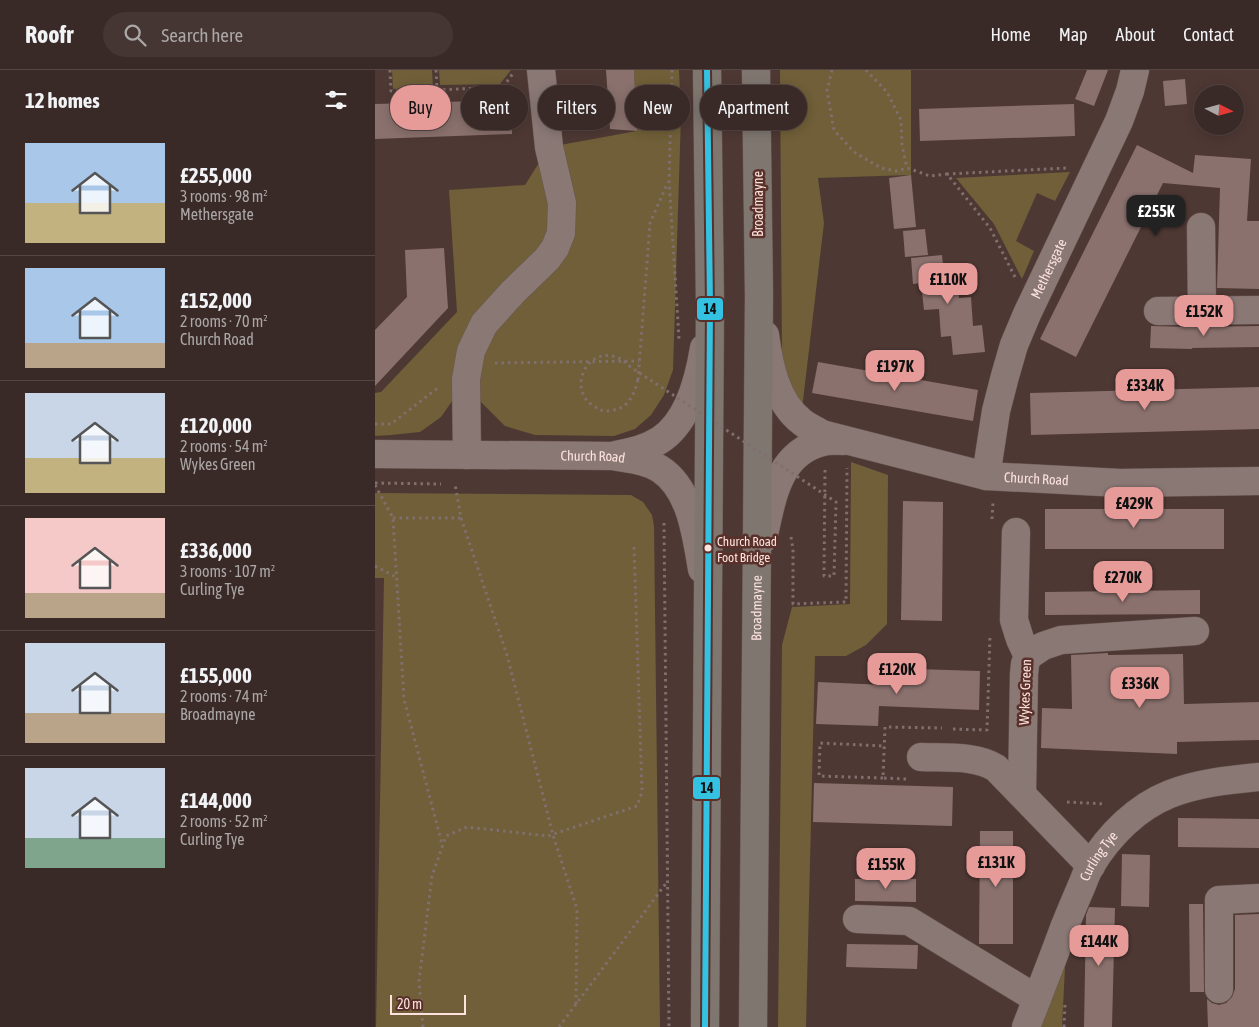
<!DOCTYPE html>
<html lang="en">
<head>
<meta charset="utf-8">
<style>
  :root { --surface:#3a2a27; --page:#453633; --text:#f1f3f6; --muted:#aba7a7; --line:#544644; --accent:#e69b98 }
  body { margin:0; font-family:"Asap Condensed",sans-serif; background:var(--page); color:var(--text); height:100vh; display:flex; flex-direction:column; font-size:19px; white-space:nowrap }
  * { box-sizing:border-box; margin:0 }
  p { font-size:16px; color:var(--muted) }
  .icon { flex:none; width:28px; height:28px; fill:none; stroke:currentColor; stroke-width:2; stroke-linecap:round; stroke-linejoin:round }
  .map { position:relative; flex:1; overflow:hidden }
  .side { display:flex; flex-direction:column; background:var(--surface); width:375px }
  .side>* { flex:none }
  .hud { position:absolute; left:15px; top:15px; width:475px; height:45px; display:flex; gap:10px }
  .needle { width:32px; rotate:96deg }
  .fabs { position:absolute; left:819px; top:15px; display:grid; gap:10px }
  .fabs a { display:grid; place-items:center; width:50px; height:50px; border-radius:50%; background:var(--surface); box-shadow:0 2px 12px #0003,0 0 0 1px var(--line); font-size:25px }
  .scale { position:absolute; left:15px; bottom:12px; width:76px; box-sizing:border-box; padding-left:5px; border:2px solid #fde2dd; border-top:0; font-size:14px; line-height:18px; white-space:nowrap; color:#fde2dd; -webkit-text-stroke:4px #59302a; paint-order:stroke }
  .price { position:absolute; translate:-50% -42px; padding:0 11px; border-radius:10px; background:var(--accent); color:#111; font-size:16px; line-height:32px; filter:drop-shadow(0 1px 2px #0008) }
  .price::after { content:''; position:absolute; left:50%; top:30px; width:15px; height:11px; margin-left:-8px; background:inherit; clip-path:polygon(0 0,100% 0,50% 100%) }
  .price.on { background:#222; color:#fff }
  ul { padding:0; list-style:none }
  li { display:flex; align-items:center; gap:15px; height:125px; padding:0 25px }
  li+li { border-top:1px solid var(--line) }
  li span { display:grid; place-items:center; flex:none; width:140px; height:100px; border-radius:0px; color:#555 }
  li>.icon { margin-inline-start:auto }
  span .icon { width:60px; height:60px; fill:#fffc; stroke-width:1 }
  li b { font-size:21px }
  h2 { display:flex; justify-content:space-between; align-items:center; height:60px; padding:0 25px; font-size:21px }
  .tag { padding:0 18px; border-radius:22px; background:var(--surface); box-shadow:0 2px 12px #0003,0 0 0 1px var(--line); font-size:18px; line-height:45px }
  .tag.on { background:var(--accent); color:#111 }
  header { display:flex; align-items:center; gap:30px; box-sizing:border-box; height:70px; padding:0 25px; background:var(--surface); border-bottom:1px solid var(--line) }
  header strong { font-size:24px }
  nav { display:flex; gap:28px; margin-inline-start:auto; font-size:18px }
  .search { width:350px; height:45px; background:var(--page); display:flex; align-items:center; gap:12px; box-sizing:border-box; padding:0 18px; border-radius:28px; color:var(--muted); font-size:19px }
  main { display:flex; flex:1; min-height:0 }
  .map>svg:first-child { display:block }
  .green { fill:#705f38 }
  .building { fill:#8a716d }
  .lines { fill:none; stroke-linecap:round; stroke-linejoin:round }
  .minor-casing { stroke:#6a5753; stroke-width:29 }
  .major-casing { stroke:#6a5753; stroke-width:29 }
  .path { stroke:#816f6d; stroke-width:3; stroke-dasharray:2.5 4; stroke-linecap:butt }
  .minor { stroke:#8a7875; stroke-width:28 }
  .major { stroke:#7f7670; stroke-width:28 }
  .path-bridge { stroke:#816f6d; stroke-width:3; stroke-dasharray:2.5 4; stroke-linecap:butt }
  .bus-1-casing { stroke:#59302a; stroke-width:10 }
  .bus-1 { stroke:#33c2e2; stroke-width:6 }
  .bus-dot { fill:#fde2dd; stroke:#59302a; stroke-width:2 }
  .labels { text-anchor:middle; stroke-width:5; stroke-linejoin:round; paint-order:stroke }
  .bus-label { font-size:13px; fill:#fde2dd; stroke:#59302a; text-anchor:start }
  .street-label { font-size:14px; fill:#fde2dd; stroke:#59302a }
  .line-badge { stroke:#59302a; stroke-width:2 }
  .pale-badge-label { font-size:14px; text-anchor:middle; font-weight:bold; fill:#111 }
</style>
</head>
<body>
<header>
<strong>Roofr</strong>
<div class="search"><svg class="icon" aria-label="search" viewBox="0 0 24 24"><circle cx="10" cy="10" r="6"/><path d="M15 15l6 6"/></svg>Search here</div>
<nav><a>Home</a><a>Map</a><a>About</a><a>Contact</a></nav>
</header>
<main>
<section class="side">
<h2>12 homes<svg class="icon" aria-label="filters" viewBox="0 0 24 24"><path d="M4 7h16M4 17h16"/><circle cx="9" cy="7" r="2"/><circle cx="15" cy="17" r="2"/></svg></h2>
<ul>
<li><span style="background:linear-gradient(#a9c7e8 60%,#c2b280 0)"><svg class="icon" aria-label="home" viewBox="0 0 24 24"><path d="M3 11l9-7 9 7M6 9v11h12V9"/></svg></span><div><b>£255,000</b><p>3 rooms · 98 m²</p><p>Methersgate</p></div></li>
<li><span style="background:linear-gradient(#a9c7e8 75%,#b9a48a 0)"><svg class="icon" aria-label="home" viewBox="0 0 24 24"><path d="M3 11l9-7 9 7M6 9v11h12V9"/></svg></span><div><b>£152,000</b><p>2 rooms · 70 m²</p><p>Church Road</p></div></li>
<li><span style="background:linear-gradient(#c9d6e8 65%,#c2b280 0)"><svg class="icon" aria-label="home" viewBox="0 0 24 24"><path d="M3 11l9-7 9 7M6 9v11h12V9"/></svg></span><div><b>£120,000</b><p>2 rooms · 54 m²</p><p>Wykes Green</p></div></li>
<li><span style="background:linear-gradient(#f6c9c9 75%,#b9a48a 0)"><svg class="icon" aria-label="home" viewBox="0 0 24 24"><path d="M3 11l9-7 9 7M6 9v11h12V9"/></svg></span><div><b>£336,000</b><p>3 rooms · 107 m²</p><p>Curling Tye</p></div></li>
<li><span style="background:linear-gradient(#c9d6e8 70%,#b9a48a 0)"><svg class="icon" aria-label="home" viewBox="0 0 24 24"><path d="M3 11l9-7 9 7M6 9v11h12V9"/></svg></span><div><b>£155,000</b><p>2 rooms · 74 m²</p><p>Broadmayne</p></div></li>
<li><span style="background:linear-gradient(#c9d6e8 70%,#7fa58c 0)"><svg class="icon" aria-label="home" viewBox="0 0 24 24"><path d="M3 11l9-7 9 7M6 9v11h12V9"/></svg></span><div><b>£144,000</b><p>2 rooms · 52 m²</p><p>Curling Tye</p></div></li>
</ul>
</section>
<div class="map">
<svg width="884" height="957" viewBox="0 0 884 957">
  <rect width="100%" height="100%" fill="#4e3834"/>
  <g class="green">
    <polygon points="17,0 57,0 58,17 18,19"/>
    <polygon points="64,0 136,0 125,14 65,15"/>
    <polygon points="259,0 304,0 306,46 298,300 289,325 276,345 260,359 239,366 160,365 130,356 99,325 82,324 66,347 45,362 16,365 0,366 0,323 6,322 82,242 74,120 150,115 174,77 262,61"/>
    <polygon points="405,0 536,0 536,105 443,108 449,153 427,339 418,329 407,288"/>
    <polygon points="695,102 680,131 662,123 641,171 659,181 647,209 619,154 581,108"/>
    <polygon points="476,392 513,405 512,554 491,575 471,586 440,586 431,957 403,957 407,575 417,537 475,534"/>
    <polygon points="0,423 256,425 268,432 277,445 279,456 285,957 1,957 9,508 0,508"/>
    <polygon points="691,878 687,957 662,957"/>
  </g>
  <g class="building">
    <polygon points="231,0 259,0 262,61 235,59"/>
    <polygon points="712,0 733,0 719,36 700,29"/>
    <polygon points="810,9 812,34 790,36 788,11"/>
    <polygon points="136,30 137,64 0,69 0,34"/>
    <polygon points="699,34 700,66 545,71 544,39"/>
    <polygon points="762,75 818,103 820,85 876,89 872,151 884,151 884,219 842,218 845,118 788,113 701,287 665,269"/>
    <polygon points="536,105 541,157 519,159 514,108"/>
    <polygon points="550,159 553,185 530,187 528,161"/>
    <polygon points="69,178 73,238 0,316 0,260 32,227 30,180"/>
    <polygon points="567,185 569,205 582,204 584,228 596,227 598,256 607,255 610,282 578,285 576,266 566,267 564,239 549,240 546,213 538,214 536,188"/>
    <polygon points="776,256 817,257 884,256 884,277 817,278 817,279 775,278"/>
    <polygon points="443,292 603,320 598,351 437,323"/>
    <polygon points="884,317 884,359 656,365 655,323"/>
    <polygon points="528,431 568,432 567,551 526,550"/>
    <rect x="670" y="439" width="179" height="40"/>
    <polygon points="825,520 825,544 670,545 670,522"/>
    <polygon points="733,583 733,585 808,584 809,634 884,632 884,670 802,672 802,684 666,678 667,638 697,639 696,585"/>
    <polygon points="509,598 605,601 604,640 504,636 503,656 441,654 443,612 509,615"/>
    <polygon points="439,713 578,717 577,756 438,752"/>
    <polygon points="803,748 884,749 884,778 803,777"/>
    <polygon points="605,761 638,761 638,874 604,874"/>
    <polygon points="747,784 775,785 774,837 746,836"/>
    <polygon points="480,809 541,809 541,832 480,831"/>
    <polygon points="814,834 828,834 829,922 815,922"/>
    <polygon points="714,837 740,838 737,957 709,957 711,845"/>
    <polygon points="884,844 884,957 833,957 832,929 837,933 844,935 851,933 857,927 860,919 860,845"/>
    <polygon points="472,874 543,875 542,899 471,897"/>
  </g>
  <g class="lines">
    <defs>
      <g id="minor">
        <polyline points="826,157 827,240"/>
        <polyline points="783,241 884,240"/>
        <path id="s1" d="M390 265C394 295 401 332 427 352 433 357 441 360 447 364L611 406 745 413 884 411"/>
        <path id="s2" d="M0 384 237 386C253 389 271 390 285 399 316 419 321 465 327 499"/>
        <polyline points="92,385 91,309 96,281 109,254 138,222 172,189 180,178 186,163 187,133 174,77 166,0"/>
        <path d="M241 385C256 382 271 379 285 370 313 352 324 309 329 278"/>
        <path id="s3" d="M611 406 621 341 630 306 639 275 652 244 744 51 755 21 760 0"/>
        <polyline points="641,462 639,550 645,569 653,586 650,594 649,604 647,724"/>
        <path d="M388 469C397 430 402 383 448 372 454 370 462 371 468 371"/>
        <polyline points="653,586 668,576 686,570 820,561"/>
        <path d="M546 687C570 688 601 685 621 698L716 796"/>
        <polyline points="482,849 534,851 662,929"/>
        <polyline points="844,919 844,830 884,828"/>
        <path id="s4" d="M651 957C664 924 677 891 689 858 695 843 701 829 707 815 710 808 712 801 716 795 734 765 762 737 795 724 823 713 853 710 884 707"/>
      </g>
      <g id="major">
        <polyline points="330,957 335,235 332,0"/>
        <path id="s5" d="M378 957 384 226 381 0"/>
      </g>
    </defs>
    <use href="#minor" class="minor-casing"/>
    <use href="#major" class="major-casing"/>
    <g class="path">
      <polyline points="15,0 16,21 61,20"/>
      <polyline points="61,0 62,20 127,17 142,29"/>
      <polyline points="297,0 294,110 304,269"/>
      <polyline points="457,0 452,21 459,60 479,82 506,98 521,101 532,98 555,106 572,104"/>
      <polyline points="491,0 512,22 526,50 527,75 532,98"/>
      <polyline points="128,17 139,2"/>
      <polyline points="640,207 615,158 572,104 692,98"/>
      <polyline points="120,293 264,291"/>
      <polyline points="263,310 275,153 293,112"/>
      <polyline points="0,354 16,354 64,317"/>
      <polyline points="450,400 449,506 459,506"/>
      <polyline points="0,413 66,414"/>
      <polyline points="0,415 18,448 29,629 67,774"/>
      <polyline points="18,448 86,448 80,414"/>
      <polyline points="86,448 132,585 178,765 202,839 201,935"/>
      <polyline points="617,449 618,433"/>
      <polyline points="289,453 294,957"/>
      <polyline points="416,467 418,479 418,534 471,532 472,398"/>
      <polyline points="0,496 21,507"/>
      <polyline points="578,659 612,660 615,565"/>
      <polyline points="508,708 444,706 445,673 509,676"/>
      <polyline points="531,709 508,708 510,657 567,658"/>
      <polyline points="692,732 731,734"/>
      <polyline points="48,957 44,911 57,806 71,766 92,757 173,766 262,736 267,722 259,476"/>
      <polyline points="184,957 292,812"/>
      <polyline points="689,957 690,934"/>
    </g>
    <use href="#minor" class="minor"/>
    <use href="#major" class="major"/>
    <path class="path-bridge" d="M263 310C259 324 254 338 238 340 232 342 226 341 220 337 192 321 210 277 241 287 247 289 252 294 257 298L461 432 459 506"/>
    <defs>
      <polyline id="bus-1" points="330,957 335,235 332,0"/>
    </defs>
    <use href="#bus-1" class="bus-1-casing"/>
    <use href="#bus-1" class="bus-1"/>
  </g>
  <circle class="bus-dot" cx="333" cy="478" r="4.5"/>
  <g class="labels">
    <g class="bus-label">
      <text x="342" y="476">Church Road<tspan x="342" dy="16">Foot Bridge</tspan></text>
    </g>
    <g class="street-label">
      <text transform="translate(383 134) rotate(-90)" y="5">Broadmayne</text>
      <text dy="5" stroke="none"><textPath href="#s3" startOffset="218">Methersgate</textPath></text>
      <text dy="5" stroke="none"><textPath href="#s2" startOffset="218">Church Road</textPath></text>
      <text dy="5" stroke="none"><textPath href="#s1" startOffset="340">Church Road</textPath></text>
      <text dy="5" stroke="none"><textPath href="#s5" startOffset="419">Broadmayne</textPath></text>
      <text transform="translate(650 622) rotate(-88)" y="5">Wykes Green</text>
      <text dy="5" stroke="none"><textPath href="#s4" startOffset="186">Curling Tye</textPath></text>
    </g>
  </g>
  <g class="line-badge">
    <rect x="321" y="227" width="28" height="24" rx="5" fill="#33c2e2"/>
    <rect x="317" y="706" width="29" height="24" rx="5" fill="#33c2e2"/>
  </g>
  <g class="pale-badge-label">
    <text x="335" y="244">14</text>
    <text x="332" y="723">14</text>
  </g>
</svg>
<div class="fabs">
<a><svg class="needle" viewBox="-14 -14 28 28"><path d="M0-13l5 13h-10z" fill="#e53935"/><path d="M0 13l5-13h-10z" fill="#aba7a7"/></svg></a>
</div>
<div class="scale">20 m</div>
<b class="price on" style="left:781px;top:167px">£255K</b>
<b class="price" style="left:573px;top:235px">£110K</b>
<b class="price" style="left:829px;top:267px">£152K</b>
<b class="price" style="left:520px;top:322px">£197K</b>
<b class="price" style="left:770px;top:341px">£334K</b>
<b class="price" style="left:759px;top:459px">£429K</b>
<b class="price" style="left:748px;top:533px">£270K</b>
<b class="price" style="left:522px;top:625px">£120K</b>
<b class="price" style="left:765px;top:639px">£336K</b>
<b class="price" style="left:621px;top:818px">£131K</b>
<b class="price" style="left:511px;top:820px">£155K</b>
<b class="price" style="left:724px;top:897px">£144K</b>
<div class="hud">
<a class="tag on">Buy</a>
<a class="tag">Rent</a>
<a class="tag">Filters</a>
<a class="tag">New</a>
<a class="tag">Apartment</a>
</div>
</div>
</main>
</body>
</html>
